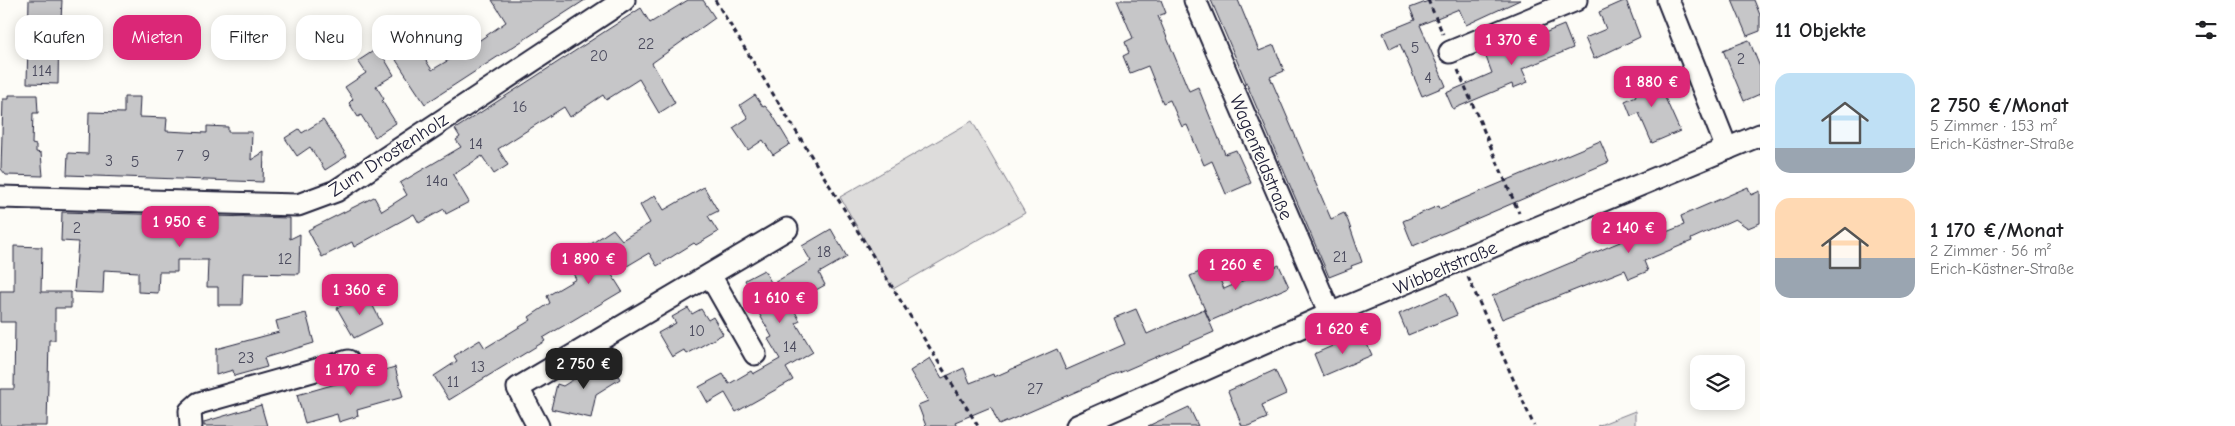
<!DOCTYPE html>
<html lang="de">
<head>
<meta charset="utf-8">
<style>
  :root { --surface:#fff; --page:#f2f2f2; --text:#202124; --muted:#757577; --accent:#db2777 }
  body { margin:0; font-family:"Comic Neue",sans-serif; background:var(--page); color:var(--text); height:100vh; display:flex; flex-direction:column; font-size:19px; white-space:nowrap }
  * { box-sizing:border-box; margin:0 }
  p { font-size:16px; color:var(--muted) }
  .icon { flex:none; width:28px; height:28px; fill:none; stroke:currentColor; stroke-width:2; stroke-linecap:round; stroke-linejoin:round }
  .map { position:relative; flex:1; overflow:hidden }
  .panel { display:flex; flex-direction:column; background:var(--surface); width:475px }
  .panel>* { flex:none }
  .top-card { position:absolute; left:15px; top:15px; width:475px; height:45px; display:flex; gap:10px }
  .buttons { position:absolute; left:1690px; top:355px; display:grid; gap:10px }
  .buttons a { display:grid; place-items:center; width:55px; height:55px; border-radius:10px; background:var(--surface); box-shadow:0 2px 12px #0003; font-size:25px }
  .price { position:absolute; translate:-50% -42px; padding:0 11px; border-radius:10px; background:var(--accent); color:#fff; font-size:16px; line-height:32px; filter:drop-shadow(0 1px 2px #0008) }
  .price::after { content:''; position:absolute; left:50%; top:30px; width:15px; height:11px; margin-left:-8px; background:inherit; clip-path:polygon(0 0,100% 0,50% 100%) }
  .price.current { background:#222; color:#fff }
  ul { padding:0; list-style:none }
  li { display:flex; align-items:center; gap:15px; height:125px; padding:0 15px }
  li span { display:grid; place-items:center; flex:none; width:140px; height:100px; border-radius:15px; color:#555 }
  li>.icon { margin-inline-start:auto }
  span .icon { width:60px; height:60px; fill:#fffc; stroke-width:1 }
  li b { font-size:21px }
  h2 { display:flex; justify-content:space-between; align-items:center; height:60px; padding:0 15px; font-size:21px }
  .chip { padding:0 18px; border-radius:15px; background:var(--surface); box-shadow:0 2px 12px #0003; font-size:18px; line-height:45px }
  .chip.current { background:var(--accent); color:#fff }
  main { display:flex; flex:1; min-height:0 }
  .map>svg:first-child { display:block }
  .green { fill:#dddcdb; stroke:#807f8b }
  .building { fill:#c6c6c8; stroke:#22223b }
  .lines { fill:none; stroke-linecap:round; stroke-linejoin:round }
  .street-casing { stroke:#22223b; stroke-width:25 }
  .path { stroke:#22223b; stroke-width:3; stroke-dasharray:5 4; stroke-linecap:butt }
  .street { stroke:#fdfcf7; stroke-width:21 }
  .labels { text-anchor:middle; stroke-width:4; stroke-linejoin:round; paint-order:stroke }
  .number-label { font-size:16px; fill:#4b4b5e }
  .street-label { font-size:19px; fill:#22223b; stroke:#fdfcf7 }
</style>
</head>
<body>
<main>
<div class="map">
<svg width="1760" height="426" viewBox="0 0 1760 426">
  <rect width="100%" height="100%" fill="#fdfcf7"/>
  <filter id="ink" filterUnits="userSpaceOnUse"><feTurbulence type="fractalNoise" baseFrequency=".02" numOctaves="2"/><feDisplacementMap in="SourceGraphic" scale="10" xChannelSelector="R" yChannelSelector="G"/><feConvolveMatrix kernelMatrix="1 2 1 2 8 2 1 2 1" color-interpolation-filters="sRGB"/></filter>
  <g filter="url(#ink)">
    <g class="green">
      <polygon points="972,121 1025,213 893,289 840,197"/>
      <polygon points="1635,411 1635,426 1597,426"/>
    </g>
    <g class="building">
      <polygon points="29,0 62,0 61,21 59,21 58,84 27,83"/>
      <polygon points="492,0 585,0 425,104 396,60 417,47 432,70 464,51 506,22"/>
      <polygon points="688,0 703,0 715,18 652,63 675,103 659,113 639,79 606,100 603,95 570,117 564,107 498,149 508,165 494,174 482,156 453,175 469,202 446,214 444,209 419,223 414,214 354,247 352,242 322,257 308,230 374,197 382,211 407,195 400,183 461,147 456,140 460,137 455,129 641,8 650,23"/>
      <polygon points="1117,0 1161,0 1166,13 1158,16 1189,91 1198,87 1225,154 1236,150 1251,183 1226,194 1212,161 1204,165 1187,125 1182,127 1170,100 1163,103 1148,66 1130,73 1123,56 1129,53 1125,42 1133,38"/>
      <polygon points="1211,0 1238,0 1259,51 1274,45 1284,71 1270,77 1331,219 1344,213 1348,221 1362,262 1351,266 1352,268 1329,277"/>
      <polygon points="1431,0 1520,0 1466,25 1459,9 1420,25 1446,86 1422,96 1400,44 1390,49 1383,33 1415,20 1410,8"/>
      <polygon points="1626,0 1640,37 1594,59 1585,38 1606,29 1599,12"/>
      <polygon points="1732,0 1754,0 1760,15 1760,31 1747,36"/>
      <polygon points="1564,25 1573,48 1522,69 1528,82 1513,88 1512,84 1453,109 1446,93 1492,73 1486,57"/>
      <polygon points="1749,40 1760,67 1760,94 1744,101 1723,50"/>
      <polygon points="378,48 394,75 376,86 384,99 382,101 396,123 375,137 361,115 358,117 349,103 353,99 345,87 366,73 358,61"/>
      <polygon points="1653,71 1680,131 1652,143 1639,113 1631,116 1625,101 1636,96 1630,81"/>
      <polygon points="9,95 37,95 38,113 33,113 32,144 36,145 36,152 41,153 43,176 6,175 1,169 3,99 9,99"/>
      <polygon points="755,95 763,107 765,106 772,114 790,144 773,155 763,140 748,150 733,128 748,118 740,105"/>
      <polygon points="124,97 140,97 139,117 167,118 166,131 207,133 207,126 228,127 228,132 252,132 251,160 264,152 263,182 67,175 68,153 88,154 89,112 124,113"/>
      <polygon points="323,120 347,156 325,170 310,147 297,156 285,138 299,129 302,133"/>
      <polygon points="1600,141 1609,162 1413,246 1403,221 1438,206 1439,209"/>
      <polygon points="704,187 718,211 708,216 718,232 696,245 694,243 657,266 649,253 612,275 622,291 543,338 545,341 449,400 434,376 457,361 454,356 480,340 485,348 531,320 529,317 550,303 547,296 576,279 566,261 613,229 622,240 650,223 640,205 655,195 664,210"/>
      <polygon points="1748,187 1751,195 1760,191 1760,223 1748,228 1735,219 1691,239 1692,241 1644,261 1648,271 1629,279 1625,270 1502,319 1492,296 1653,228 1656,236 1684,225 1681,216"/>
      <polygon points="62,212 290,218 290,239 300,234 299,274 243,273 242,305 218,305 218,287 207,287 208,260 177,260 177,272 159,272 158,293 138,292 138,272 104,270 103,293 74,292 78,242 61,241"/>
      <polygon points="831,229 847,257 819,273 825,285 791,304 800,321 796,323 813,352 786,368 793,380 736,412 725,393 708,403 699,387 723,374 729,384 751,371 753,374 780,359 768,339 772,337 756,308 749,292 751,291 745,280 764,270 772,284 811,261 802,246"/>
      <polygon points="14,246 42,247 41,292 71,292 71,308 55,308 55,340 49,340 47,426 0,426 0,389 14,389 15,322 0,322 0,291 14,291"/>
      <polygon points="1279,265 1289,287 1210,321 1190,276 1214,266 1224,289"/>
      <polygon points="1447,293 1457,315 1408,335 1399,314"/>
      <polygon points="368,296 382,324 354,338 337,308 357,298 358,301"/>
      <polygon points="688,308 692,314 701,309 708,320 713,317 723,334 687,354 684,350 672,357 658,333 676,323 672,317"/>
      <polygon points="1136,309 1147,334 1204,309 1214,332 999,425 991,407 955,422 957,426 926,426 918,405 928,401 910,371 930,358 942,378 964,368 970,383 993,374 994,377 1057,349 1066,370 1125,344 1114,318"/>
      <polygon points="306,313 314,343 264,358 267,367 234,376 233,370 216,375 216,349 279,332 276,321"/>
      <polygon points="1362,333 1372,355 1323,376 1314,354"/>
      <polygon points="608,358 620,379 596,394 591,418 551,409 557,384 563,386"/>
      <polygon points="395,367 403,397 357,410 358,416 339,422 337,414 305,423 297,395"/>
      <polygon points="1275,370 1286,394 1262,405 1267,418 1248,426 1242,426 1228,391"/>
      <polygon points="261,405 267,426 204,426 204,422"/>
      <polygon points="1189,407 1198,426 1148,426"/>
    </g>
    <g class="lines">
      <defs>
        <g id="street">
          <polyline points="1195,0 1330,314"/>
          <polyline points="1668,0 1727,149"/>
          <polyline points="1450,52 1576,0"/>
          <polyline points="0,197 298,205 336,191 624,0"/>
          <polyline points="710,275 755,354"/>
          <polyline points="191,426 190,411 199,403 348,361"/>
          <polyline points="538,426 518,388 787,229"/>
          <polyline points="1077,426 1330,314 1760,135"/>
        </g>
      </defs>
      <use href="#street" class="street-casing"/>
      <g class="path">
        <polyline points="715,0 978,426"/>
        <polyline points="1428,0 1443,34"/>
        <polyline points="1458,70 1519,213"/>
        <polyline points="1468,277 1534,426"/>
      </g>
      <use href="#street" class="street"/>
    </g>
  </g>
  <g class="labels">
    <g class="number-label">
      <text x="646" y="49">22</text>
      <text x="1415" y="53">5</text>
      <text x="599" y="61">20</text>
      <text x="1741" y="64">2</text>
      <text x="42" y="76">114</text>
      <text x="1428" y="83">4</text>
      <text x="520" y="112">16</text>
      <text x="476" y="149">14</text>
      <text x="180" y="161">7</text>
      <text x="206" y="161">9</text>
      <text x="109" y="166">3</text>
      <text x="135" y="167">5</text>
      <text x="437" y="186">14a</text>
      <text x="77" y="233">2</text>
      <text x="824" y="257">18</text>
      <text x="1340" y="262">21</text>
      <text x="285" y="264">12</text>
      <text x="697" y="336">10</text>
      <text x="790" y="352">14</text>
      <text x="246" y="363">23</text>
      <text x="478" y="372">13</text>
      <text x="453" y="387">11</text>
      <text x="1035" y="394">27</text>
    </g>
    <g class="street-label">
      <text transform="translate(388 154) rotate(-33)" y="7">Zum Drostenholz</text>
      <text transform="translate(1262 157) rotate(67)" y="7">Wagenfeldstraße</text>
      <text transform="translate(1445 267) rotate(-23)" y="7">Wibbeltstraße</text>
    </g>
  </g>
</svg>
<div class="buttons">
<a><svg class="icon" aria-label="layers" viewBox="0 0 24 24"><path d="M12 4l9 5-9 5-9-5zM3 14l9 5 9-5"/></svg></a>
</div>
<b class="price" style="left:1512px;top:66px">1 370 €</b>
<b class="price" style="left:1652px;top:108px">1 880 €</b>
<b class="price" style="left:180px;top:248px">1 950 €</b>
<b class="price" style="left:1629px;top:254px">2 140 €</b>
<b class="price" style="left:589px;top:285px">1 890 €</b>
<b class="price" style="left:1236px;top:291px">1 260 €</b>
<b class="price" style="left:360px;top:316px">1 360 €</b>
<b class="price" style="left:780px;top:324px">1 610 €</b>
<b class="price" style="left:1343px;top:355px">1 620 €</b>
<b class="price current" style="left:584px;top:390px">2 750 €</b>
<b class="price" style="left:351px;top:396px">1 170 €</b>
<div class="top-card">
<a class="chip">Kaufen</a>
<a class="chip current">Mieten</a>
<a class="chip">Filter</a>
<a class="chip">Neu</a>
<a class="chip">Wohnung</a>
</div>
</div>
<section class="panel">
<h2>11 Objekte<svg class="icon" aria-label="filters" viewBox="0 0 24 24"><path d="M4 7h16M4 17h16"/><circle cx="9" cy="7" r="2"/><circle cx="15" cy="17" r="2"/></svg></h2>
<ul>
<li><span style="background:linear-gradient(#bfe0f5 75%,#9aa5b1 0)"><svg class="icon" aria-label="home" viewBox="0 0 24 24"><path d="M3 11l9-7 9 7M6 9v11h12V9"/></svg></span><div><b>2 750 €/Monat</b><p>5 Zimmer · 153 m²</p><p>Erich-Kästner-Straße</p></div></li>
<li><span style="background:linear-gradient(#ffd9b3 60%,#9aa5b1 0)"><svg class="icon" aria-label="home" viewBox="0 0 24 24"><path d="M3 11l9-7 9 7M6 9v11h12V9"/></svg></span><div><b>1 170 €/Monat</b><p>2 Zimmer · 56 m²</p><p>Erich-Kästner-Straße</p></div></li>
</ul>
</section>
</main>
</body>
</html>
